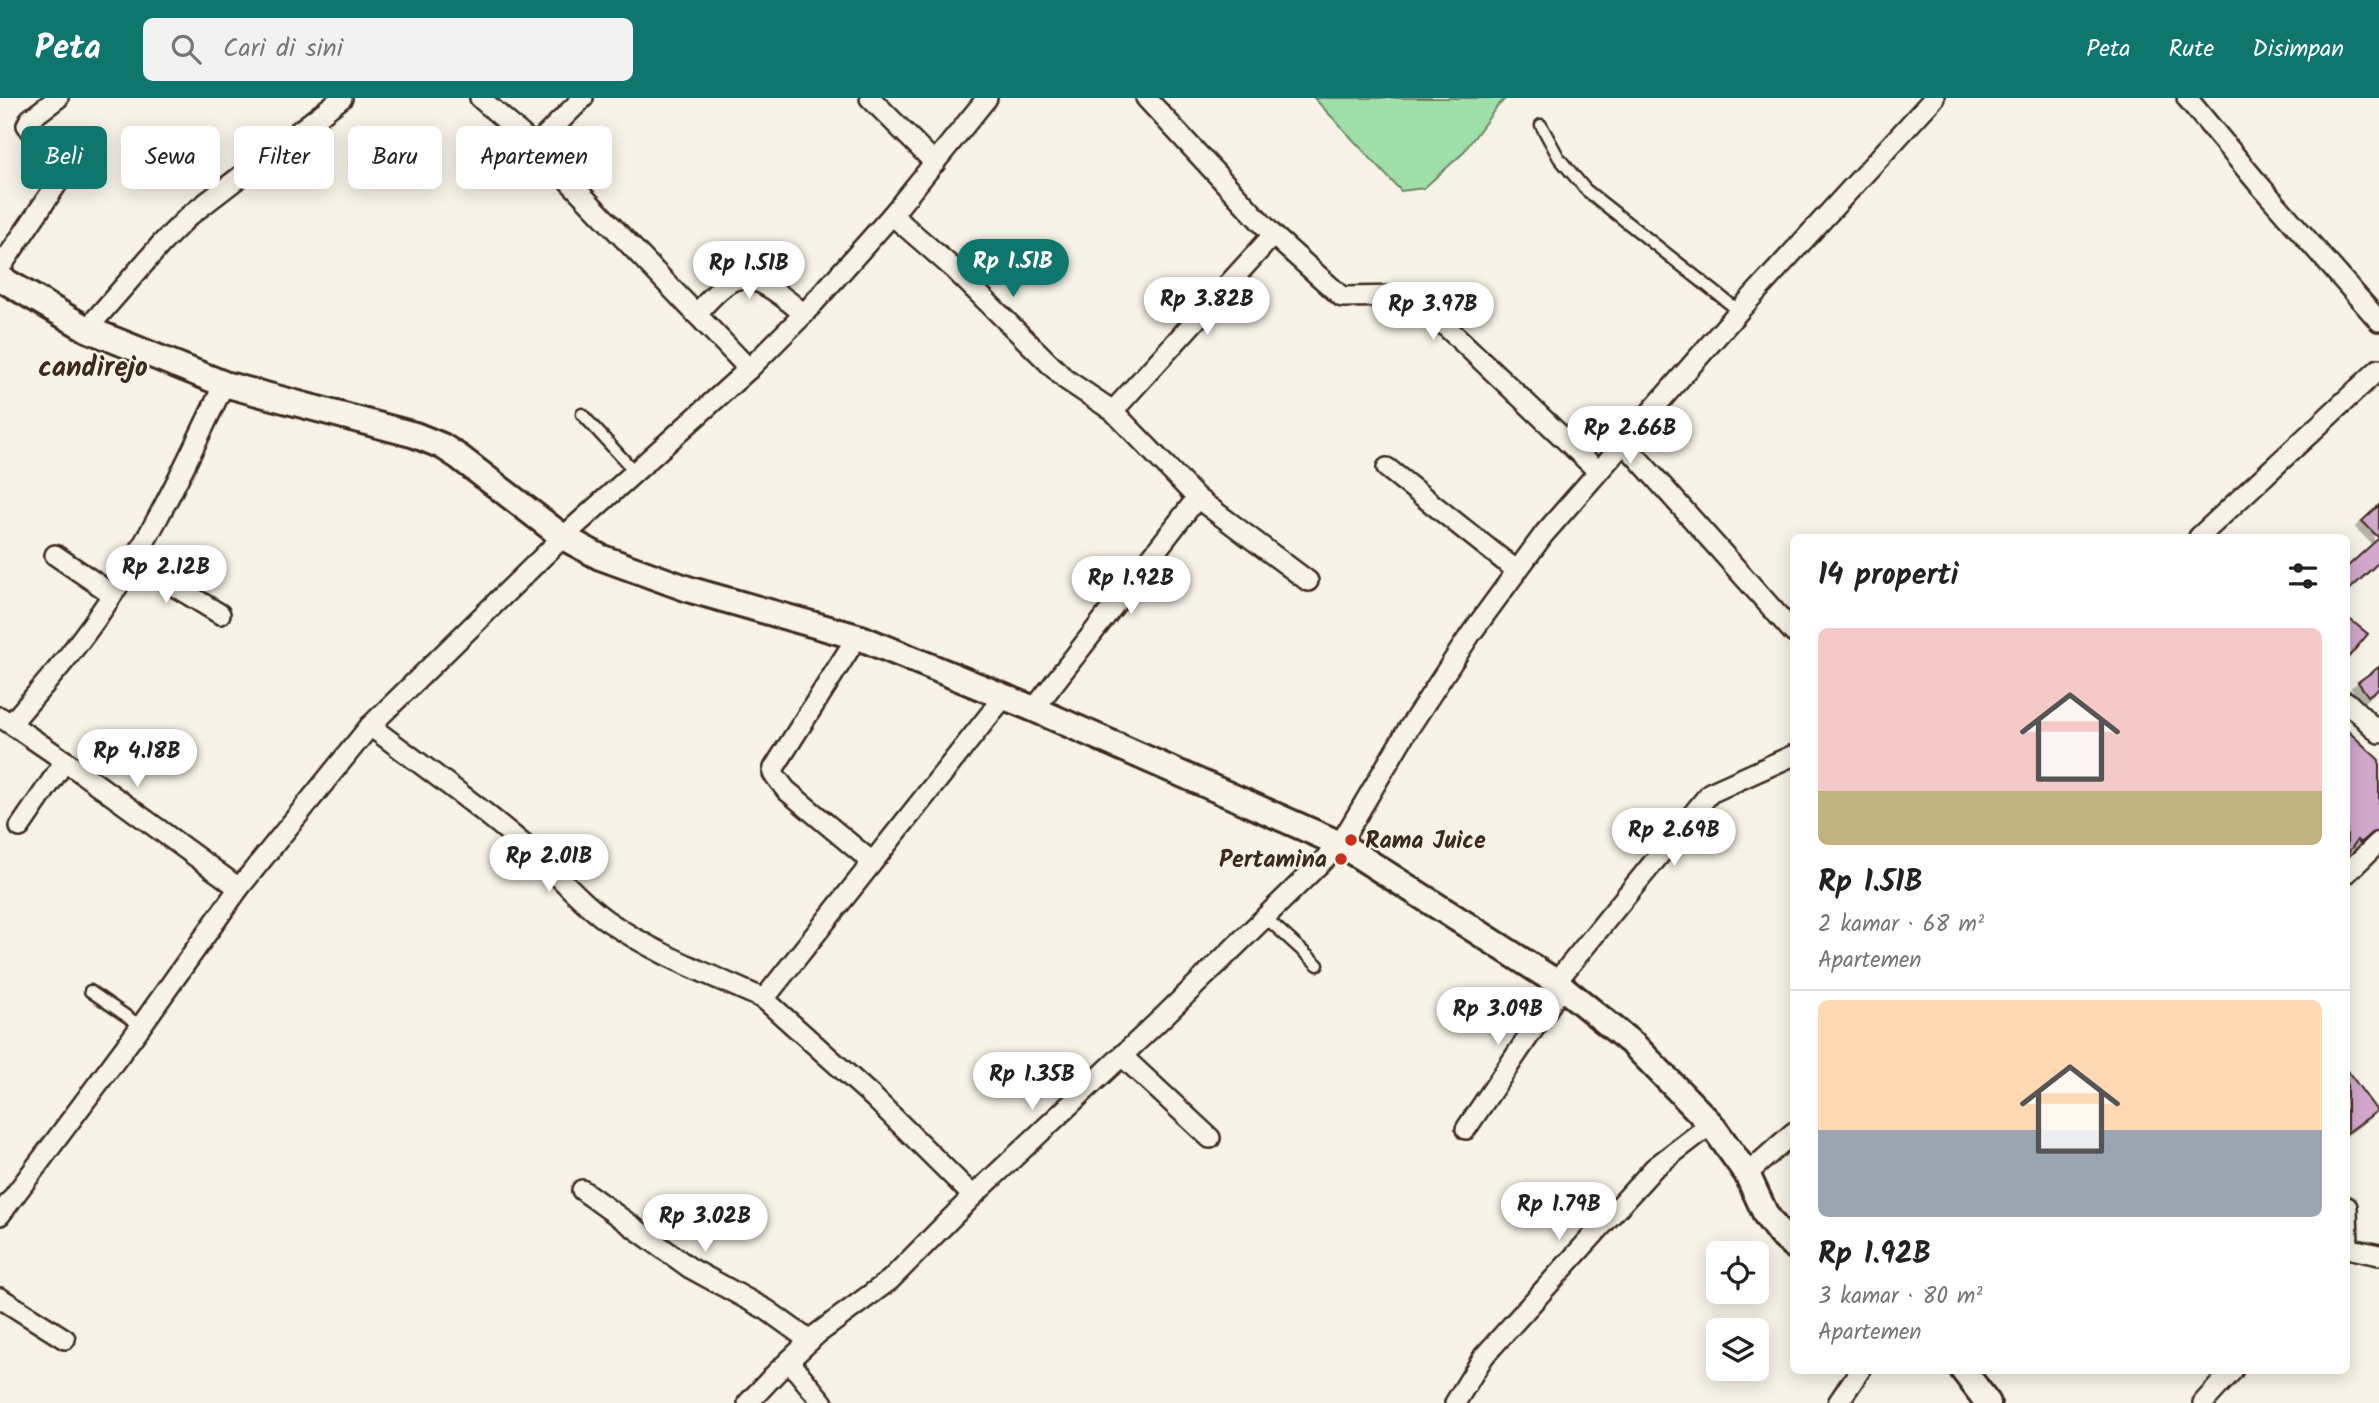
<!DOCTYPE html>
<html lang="id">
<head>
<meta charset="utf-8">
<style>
  :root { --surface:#fff; --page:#f2f2f2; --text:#222; --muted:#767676; --line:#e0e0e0; --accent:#0f766e }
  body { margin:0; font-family:Kalam,sans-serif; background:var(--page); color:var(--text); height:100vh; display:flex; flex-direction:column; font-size:26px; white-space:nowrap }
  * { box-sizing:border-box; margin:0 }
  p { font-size:23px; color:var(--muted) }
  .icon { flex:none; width:38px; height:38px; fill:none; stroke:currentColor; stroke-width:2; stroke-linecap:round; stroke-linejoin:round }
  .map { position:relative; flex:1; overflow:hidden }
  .drawer { position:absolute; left:1790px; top:436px; width:560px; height:840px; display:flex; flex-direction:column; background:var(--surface); border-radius:10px; box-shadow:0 4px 18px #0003 }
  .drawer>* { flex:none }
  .top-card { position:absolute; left:21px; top:28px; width:665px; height:63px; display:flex; gap:14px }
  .buttons { position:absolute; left:1706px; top:1143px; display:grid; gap:14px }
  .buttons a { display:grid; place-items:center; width:63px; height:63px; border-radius:10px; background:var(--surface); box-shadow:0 4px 18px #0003; font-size:35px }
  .price { position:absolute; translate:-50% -60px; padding:0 16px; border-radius:24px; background:#fff; color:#222; font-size:23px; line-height:46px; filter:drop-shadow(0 2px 4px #0008) }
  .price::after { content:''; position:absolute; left:50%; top:42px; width:21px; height:16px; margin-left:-10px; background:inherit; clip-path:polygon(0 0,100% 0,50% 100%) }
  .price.on { background:var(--accent); color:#fff }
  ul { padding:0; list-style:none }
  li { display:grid; align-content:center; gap:14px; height:371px; padding:0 28px }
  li+li { border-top:2px solid var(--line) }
  li span { display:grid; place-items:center; height:217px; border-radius:10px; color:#555 }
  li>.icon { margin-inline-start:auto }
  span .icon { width:126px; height:126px; fill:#fffc; stroke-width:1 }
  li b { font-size:30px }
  h2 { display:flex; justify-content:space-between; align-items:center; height:84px; padding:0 28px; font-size:30px }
  .pill { padding:0 24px; border-radius:10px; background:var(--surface); box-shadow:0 4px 18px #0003; font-size:24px; line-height:63px }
  .pill.on { background:var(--accent); color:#fff }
  header { display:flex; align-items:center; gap:42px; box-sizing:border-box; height:98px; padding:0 35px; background:var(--accent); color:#fff }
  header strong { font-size:33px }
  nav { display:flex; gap:38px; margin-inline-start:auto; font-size:24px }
  .search { width:490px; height:63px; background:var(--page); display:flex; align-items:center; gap:18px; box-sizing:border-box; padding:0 24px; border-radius:10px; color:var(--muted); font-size:26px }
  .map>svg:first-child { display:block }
  .green { fill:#9fe0aa; stroke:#6d8564; stroke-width:2 }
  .building { fill:#d3a8cd; stroke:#3b2a1e; stroke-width:2; filter:url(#shadow) }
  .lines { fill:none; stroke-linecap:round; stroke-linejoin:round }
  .service-casing { stroke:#3b2a1e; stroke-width:15 }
  .minor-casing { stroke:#3b2a1e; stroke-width:24 }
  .tertiary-casing { stroke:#3b2a1e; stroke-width:30 }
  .service { stroke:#f7f3e8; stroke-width:10 }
  .minor { stroke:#f7f3e8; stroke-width:19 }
  .tertiary { stroke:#f7f3e8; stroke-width:24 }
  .poi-dot { fill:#c8321e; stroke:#f7f3e8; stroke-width:2.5 }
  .labels { text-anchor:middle; stroke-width:5; stroke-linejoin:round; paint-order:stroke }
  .poi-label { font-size:24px; font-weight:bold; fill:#3b2a1e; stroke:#f7f3e8; text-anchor:start }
  .quarter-label { font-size:28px; font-weight:bold; fill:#3b2a1e; stroke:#f7f3e8 }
</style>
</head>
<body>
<header>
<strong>Peta</strong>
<div class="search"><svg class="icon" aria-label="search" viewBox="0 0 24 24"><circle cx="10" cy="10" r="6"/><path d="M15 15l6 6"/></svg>Cari di sini</div>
<nav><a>Peta</a><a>Rute</a><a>Disimpan</a></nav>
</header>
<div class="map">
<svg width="2379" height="1305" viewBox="0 0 2379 1305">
  <defs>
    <filter id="shadow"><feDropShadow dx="-6" dy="6" stdDeviation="0" flood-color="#0004"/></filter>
  </defs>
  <rect width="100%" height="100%" fill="#f7f3e8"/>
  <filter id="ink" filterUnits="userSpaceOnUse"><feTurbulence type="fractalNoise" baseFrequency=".0143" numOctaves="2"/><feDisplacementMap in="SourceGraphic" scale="14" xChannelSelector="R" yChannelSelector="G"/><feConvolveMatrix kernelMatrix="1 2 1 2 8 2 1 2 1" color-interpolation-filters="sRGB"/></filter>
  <g filter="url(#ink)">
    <polygon class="green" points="1314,0 1506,0 1496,10 1462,56 1424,90 1401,93"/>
    <g class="building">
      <polygon points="2379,407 2379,464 2347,494 2347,469 2379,440 2362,423"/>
      <polygon points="2347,519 2368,536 2347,561"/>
      <polygon points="2379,569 2379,590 2368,598 2358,584"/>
      <polygon points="2347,632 2379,662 2379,732 2371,735 2360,745 2357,742 2347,757"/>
      <polygon points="2347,972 2377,1013 2347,1035"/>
    </g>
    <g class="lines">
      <defs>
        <g id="service">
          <polyline points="1541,27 1559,60 1586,92 1739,213"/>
          <polyline points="582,316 635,374"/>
          <polyline points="1265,819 1318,867"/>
          <polyline points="90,893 141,928"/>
        </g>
        <g id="minor">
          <polyline points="480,0 535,48 749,271"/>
          <polyline points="870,0 935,65"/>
          <polyline points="1146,0 1273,137 1113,313 1197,400 1308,483"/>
          <polyline points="2187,0 2256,83 2379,223"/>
          <polyline points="535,48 583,0"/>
          <polyline points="892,117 954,171 1065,281 1113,313"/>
          <polyline points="1273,137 1342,199 1405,198 1420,204 1598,373"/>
          <polyline points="0,170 63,77 27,27 30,21 58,0"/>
          <path d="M696 216C707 205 719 189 732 183 755 172 788 203 804 216"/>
          <polyline points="87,231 162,145 189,118 342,0"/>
          <polyline points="1624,345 1794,535"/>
          <polyline points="1387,370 1517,473"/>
          <polyline points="2199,439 2379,271"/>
          <polyline points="55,457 112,496"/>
          <polyline points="133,463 220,516"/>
          <polyline points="857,539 774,670 773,675 786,692 872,764"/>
          <polyline points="2347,604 2379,635"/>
          <polyline points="1034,611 1197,400"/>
          <path d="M0 619 11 626C32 600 56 575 76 548 138 468 181 377 224 286"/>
          <polyline points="11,626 65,663 239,790"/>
          <path d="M370 628C426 670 483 711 536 757 560 778 580 804 606 822 655 856 711 877 764 901"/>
          <polyline points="20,729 65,663"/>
          <polyline points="2347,775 2379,744"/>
          <polyline points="1556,884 1710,695 1794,657"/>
          <polyline points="1122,958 1210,1040"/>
          <polyline points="1466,1031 1562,889"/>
          <polyline points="1747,1076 1794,1034"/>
          <polyline points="582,1092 690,1170 767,1212 810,1243"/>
          <polyline points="973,1098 874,1000 764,901 1003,600"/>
          <polyline points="2347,1109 2348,1149"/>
          <polyline points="0,1117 141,928 239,790 370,628 563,439 749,271 804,216 892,117 987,0"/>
          <polyline points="2347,1150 2379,1157"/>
          <polyline points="0,1200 65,1241"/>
          <polyline points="789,1263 823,1305"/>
          <polyline points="748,1305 776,1275 817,1236 890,1182 973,1098 1162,920 1340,746 1405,636 1470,537 1544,436 1739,213 1934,0"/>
          <polyline points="1455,1305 1484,1258 1654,1070 1711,1026"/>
          <polyline points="1838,1305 1860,1272"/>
          <polyline points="2203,1305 2233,1272"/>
        </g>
        <g id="tertiary">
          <polyline points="0,180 87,231 224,286 415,337 442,348 459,359 563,439 600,459 691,492 861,540 1034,611 1340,746 1556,884 1634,947 1711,1026 1747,1076 1766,1117 1780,1136 1794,1148"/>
          <polyline points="1963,1272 1988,1305"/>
        </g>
      </defs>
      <use href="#service" class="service-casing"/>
      <use href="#minor" class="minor-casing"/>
      <use href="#tertiary" class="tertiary-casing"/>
      <use href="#service" class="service"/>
      <use href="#minor" class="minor"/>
      <use href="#tertiary" class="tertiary"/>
    </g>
  </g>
  <g class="poi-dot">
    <circle cx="1351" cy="742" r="7"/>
    <circle cx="1341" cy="761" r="7"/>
  </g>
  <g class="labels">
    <g class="poi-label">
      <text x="1365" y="750">Rama Juice</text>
      <text x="1327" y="769" text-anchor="end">Pertamina</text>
    </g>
    <g class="quarter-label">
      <text x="93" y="278">candirejo</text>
    </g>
  </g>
</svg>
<div class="buttons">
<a><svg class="icon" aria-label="locate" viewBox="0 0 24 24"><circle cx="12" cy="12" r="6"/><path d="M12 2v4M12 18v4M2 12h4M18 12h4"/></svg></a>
<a><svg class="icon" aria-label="layers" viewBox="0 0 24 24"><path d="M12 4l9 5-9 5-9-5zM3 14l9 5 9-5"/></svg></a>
</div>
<b class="price on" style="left:1013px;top:201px">Rp 1.51B</b>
<b class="price" style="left:749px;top:203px">Rp 1.51B</b>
<b class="price" style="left:1207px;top:239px">Rp 3.82B</b>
<b class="price" style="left:1433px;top:244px">Rp 3.97B</b>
<b class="price" style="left:1630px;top:368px">Rp 2.66B</b>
<b class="price" style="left:166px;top:507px">Rp 2.12B</b>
<b class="price" style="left:1131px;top:518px">Rp 1.92B</b>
<b class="price" style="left:137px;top:691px">Rp 4.18B</b>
<b class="price" style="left:1674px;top:770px">Rp 2.69B</b>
<b class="price" style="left:549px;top:796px">Rp 2.01B</b>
<b class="price" style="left:1498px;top:949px">Rp 3.09B</b>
<b class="price" style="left:1032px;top:1014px">Rp 1.35B</b>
<b class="price" style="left:1559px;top:1144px">Rp 1.79B</b>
<b class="price" style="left:705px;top:1156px">Rp 3.02B</b>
<div class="top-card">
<a class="pill on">Beli</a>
<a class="pill">Sewa</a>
<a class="pill">Filter</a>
<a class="pill">Baru</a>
<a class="pill">Apartemen</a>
</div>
<section class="drawer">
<h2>14 properti<svg class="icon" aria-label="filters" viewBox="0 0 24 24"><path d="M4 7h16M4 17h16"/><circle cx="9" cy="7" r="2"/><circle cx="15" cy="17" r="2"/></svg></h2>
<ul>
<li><span style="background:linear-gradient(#f6c9c9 75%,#c2b280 0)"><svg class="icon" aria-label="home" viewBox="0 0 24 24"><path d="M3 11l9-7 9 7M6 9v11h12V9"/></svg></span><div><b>Rp 1.51B</b><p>2 kamar · 68 m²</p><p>Apartemen</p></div></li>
<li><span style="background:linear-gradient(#ffd9b3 60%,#9aa5b1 0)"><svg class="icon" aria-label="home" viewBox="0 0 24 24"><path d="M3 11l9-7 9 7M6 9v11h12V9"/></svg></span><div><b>Rp 1.92B</b><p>3 kamar · 80 m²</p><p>Apartemen</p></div></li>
</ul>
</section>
</div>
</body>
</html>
